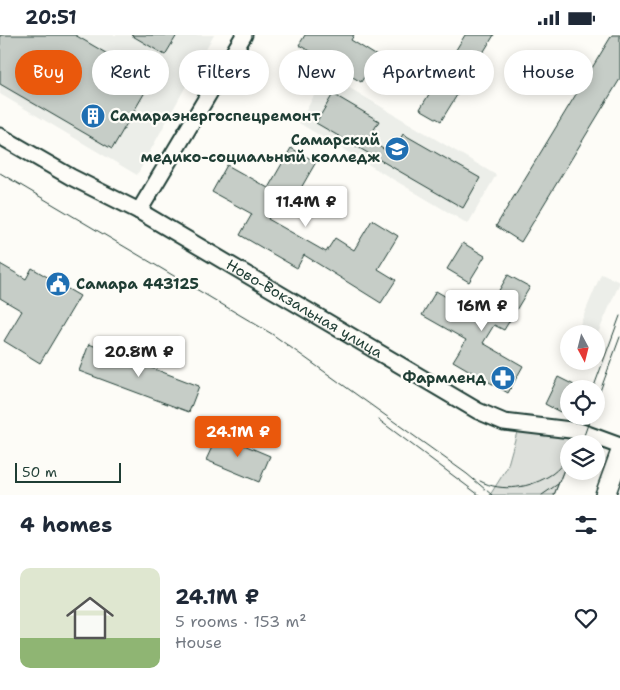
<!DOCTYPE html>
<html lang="en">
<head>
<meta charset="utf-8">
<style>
  :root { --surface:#fff; --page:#f6f6f7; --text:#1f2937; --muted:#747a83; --accent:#ea580c }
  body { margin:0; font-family:"Shantell Sans",sans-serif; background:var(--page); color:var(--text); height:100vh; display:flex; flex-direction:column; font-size:19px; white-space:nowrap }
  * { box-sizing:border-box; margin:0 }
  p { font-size:16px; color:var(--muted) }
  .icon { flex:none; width:28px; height:28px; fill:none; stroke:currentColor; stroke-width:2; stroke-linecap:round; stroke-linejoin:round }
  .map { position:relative; height:460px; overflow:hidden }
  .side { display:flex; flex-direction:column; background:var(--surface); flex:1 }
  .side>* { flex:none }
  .banner { position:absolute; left:15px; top:15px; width:590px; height:45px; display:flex; gap:10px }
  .needle { width:32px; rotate:173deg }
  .controls { position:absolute; left:560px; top:290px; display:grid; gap:10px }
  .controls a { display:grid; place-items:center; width:45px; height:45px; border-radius:50%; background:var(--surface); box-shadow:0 2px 12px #0003; font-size:25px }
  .scale { position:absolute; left:15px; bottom:12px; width:106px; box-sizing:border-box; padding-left:5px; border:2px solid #1f3d34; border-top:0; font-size:14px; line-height:18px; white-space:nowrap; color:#1f3d34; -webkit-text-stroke:4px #fdfcf7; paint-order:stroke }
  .price { position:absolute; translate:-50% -42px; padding:0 11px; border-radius:5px; background:#fff; color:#222; font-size:16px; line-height:32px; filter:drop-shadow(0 1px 2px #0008) }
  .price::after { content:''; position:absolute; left:50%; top:30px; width:15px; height:11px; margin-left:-8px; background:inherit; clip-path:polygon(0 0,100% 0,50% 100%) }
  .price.active { background:var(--accent); color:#fff }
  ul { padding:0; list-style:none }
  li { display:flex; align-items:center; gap:15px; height:125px; padding:0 20px }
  li span { display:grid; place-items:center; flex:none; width:140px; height:100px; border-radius:10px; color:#555 }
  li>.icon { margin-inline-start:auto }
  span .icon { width:60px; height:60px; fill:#fffc; stroke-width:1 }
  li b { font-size:21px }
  h2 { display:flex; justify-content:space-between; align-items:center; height:60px; padding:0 20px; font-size:21px }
  .chip { padding:0 18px; border-radius:22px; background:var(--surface); box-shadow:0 2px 12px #0003; font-size:18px; line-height:45px }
  .chip.active { background:var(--accent); color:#fff }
  .status { display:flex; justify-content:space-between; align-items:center; height:35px; padding:0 25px; background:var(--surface); direction:ltr }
  .status svg { height:14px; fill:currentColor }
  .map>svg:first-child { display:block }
  .built { fill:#eceee9 }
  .green { fill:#dde0db; stroke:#7e8e88 }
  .building { fill:#c6cdc7; stroke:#1f3d34 }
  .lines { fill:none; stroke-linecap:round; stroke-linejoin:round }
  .minor-casing { stroke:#1f3d34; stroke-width:19 }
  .major-casing { stroke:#1f3d34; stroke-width:22 }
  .minor { stroke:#fdfcf7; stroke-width:15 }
  .major { stroke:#fdfcf7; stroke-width:19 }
  .tram { stroke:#1f3d34; stroke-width:1 }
  .labels { text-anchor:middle; stroke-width:4.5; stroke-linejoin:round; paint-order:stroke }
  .poi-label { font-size:15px; font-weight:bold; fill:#1f3d34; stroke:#fdfcf7; text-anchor:start }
  .street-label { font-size:15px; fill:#1f3d34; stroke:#fdfcf7 }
</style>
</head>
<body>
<div class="status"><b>20:51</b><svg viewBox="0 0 49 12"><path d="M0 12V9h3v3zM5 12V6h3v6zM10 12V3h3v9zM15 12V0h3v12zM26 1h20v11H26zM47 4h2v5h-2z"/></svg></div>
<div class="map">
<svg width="620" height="460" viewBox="0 0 620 460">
  <rect width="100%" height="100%" fill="#fdfcf7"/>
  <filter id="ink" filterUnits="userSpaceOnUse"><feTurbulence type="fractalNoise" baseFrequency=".02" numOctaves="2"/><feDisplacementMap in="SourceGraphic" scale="10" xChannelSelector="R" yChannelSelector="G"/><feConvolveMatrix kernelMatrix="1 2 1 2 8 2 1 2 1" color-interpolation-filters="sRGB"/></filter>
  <g filter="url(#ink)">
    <g class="built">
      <polygon points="0,0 214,0 137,140 0,59"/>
      <polygon points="326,39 496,140 468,189 299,88"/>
      <polygon points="601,239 620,247 596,303 596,299 576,299"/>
    </g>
    <polygon class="green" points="519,390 568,394 572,409 569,409 569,422 554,460 490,460 507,433"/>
    <g class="building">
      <polygon points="0,0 75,0 152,45 112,114 0,49"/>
      <polygon points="131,0 177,0 165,20"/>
      <polygon points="305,0 354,0 351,5 377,21 361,47 299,10"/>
      <polygon points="465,0 494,0 441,86 420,74"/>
      <polygon points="612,0 620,0 620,44 521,207 496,191"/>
      <polygon points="333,59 379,86 368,105 392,119 403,99 480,143 463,173 316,88"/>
      <polygon points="291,113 316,127 293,167 282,161 268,184 326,217 335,203 354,215 372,185 398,201 378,234 396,245 381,268 304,220 297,233 240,200 252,179 212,157 227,130 268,153"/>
      <polygon points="463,208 485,221 469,247 447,234"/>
      <polygon points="0,229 26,244 32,233 80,261 40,328 4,306 22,276 0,263"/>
      <polygon points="508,240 530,252 504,295 494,290 483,308 523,331 508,358 453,326 466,305 422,280 436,256 483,283"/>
      <polygon points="89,309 199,351 189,377 79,336"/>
      <polygon points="558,342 574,350 572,354 569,354 569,360 560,377 545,369"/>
      <polygon points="218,399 270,421 259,447 206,425"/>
    </g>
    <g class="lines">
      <defs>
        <g id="minor">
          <path id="s1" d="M0 101 71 142 139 176 478 376 504 387 579 396 620 411"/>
          <polyline points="139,176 244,0"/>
        </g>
        <polyline id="major" points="605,460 620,419"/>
      </defs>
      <use href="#minor" class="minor-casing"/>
      <use href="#major" class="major-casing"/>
      <use href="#minor" class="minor"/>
      <use href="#major" class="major"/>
      <g class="tram">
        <polyline points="0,138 272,299 467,439 492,460"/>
        <polyline points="593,354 620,281"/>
        <polyline points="596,367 620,302"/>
        <polyline points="379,385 479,460"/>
        <polyline points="581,409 591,381"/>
        <path d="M480 446C502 458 531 453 552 439 558 435 563 428 569 422"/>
        <polyline points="542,460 558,449"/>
        <polyline points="554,460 566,429"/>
      </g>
    </g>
  </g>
  <defs>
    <symbol id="building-disc" viewBox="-11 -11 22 22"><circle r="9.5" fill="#1f6fb2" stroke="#fdfcf7"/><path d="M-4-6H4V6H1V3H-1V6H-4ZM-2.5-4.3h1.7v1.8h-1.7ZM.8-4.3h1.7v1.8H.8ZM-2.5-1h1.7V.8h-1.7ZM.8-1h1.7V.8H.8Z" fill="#fff"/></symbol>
    <symbol id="university-disc" viewBox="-11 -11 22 22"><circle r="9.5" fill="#1f6fb2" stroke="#fdfcf7"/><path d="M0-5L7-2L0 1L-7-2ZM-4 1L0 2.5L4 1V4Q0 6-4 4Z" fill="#fff"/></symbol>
    <symbol id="civic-disc" viewBox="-11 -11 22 22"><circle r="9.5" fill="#1f6fb2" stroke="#fdfcf7"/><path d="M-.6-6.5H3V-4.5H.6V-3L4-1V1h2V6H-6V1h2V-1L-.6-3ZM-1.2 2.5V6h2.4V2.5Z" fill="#fff"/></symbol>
    <symbol id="pharmacy-disc" viewBox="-11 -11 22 22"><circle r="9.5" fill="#1f6fb2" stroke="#fdfcf7"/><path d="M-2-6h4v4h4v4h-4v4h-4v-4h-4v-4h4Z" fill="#fff"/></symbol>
  </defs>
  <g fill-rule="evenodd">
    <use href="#building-disc" x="79" y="67" width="28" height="28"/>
    <use href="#university-disc" x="383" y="100" width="28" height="28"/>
    <use href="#civic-disc" x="44" y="235" width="28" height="28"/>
    <use href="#pharmacy-disc" x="489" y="329" width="28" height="28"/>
  </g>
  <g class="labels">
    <g class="poi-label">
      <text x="110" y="86">Самараэнергоспецремонт</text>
      <text x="380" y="110" text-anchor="end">Самарский<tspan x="380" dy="17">медико-социальный колледж</tspan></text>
      <text x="76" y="254">Самара 443125</text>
      <text x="486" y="348" text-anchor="end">Фармленд</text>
    </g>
    <g class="street-label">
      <text dy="5" stroke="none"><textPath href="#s1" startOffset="350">Ново-Вокзальная улица</textPath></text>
    </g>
  </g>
</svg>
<div class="controls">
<a><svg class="needle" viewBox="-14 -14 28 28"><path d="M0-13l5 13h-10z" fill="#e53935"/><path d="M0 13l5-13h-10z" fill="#747a83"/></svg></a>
<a><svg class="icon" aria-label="locate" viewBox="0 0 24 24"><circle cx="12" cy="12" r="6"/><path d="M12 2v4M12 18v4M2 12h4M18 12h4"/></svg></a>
<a><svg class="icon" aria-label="layers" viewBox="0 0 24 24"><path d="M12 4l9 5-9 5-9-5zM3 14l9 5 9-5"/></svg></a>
</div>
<div class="scale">50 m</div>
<b class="price" style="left:306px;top:193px">11.4M ₽</b>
<b class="price" style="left:482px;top:297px">16M ₽</b>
<b class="price" style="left:139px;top:343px">20.8M ₽</b>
<b class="price active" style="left:238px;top:423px">24.1M ₽</b>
<div class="banner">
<a class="chip active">Buy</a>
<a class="chip">Rent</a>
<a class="chip">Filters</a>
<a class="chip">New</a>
<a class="chip">Apartment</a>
<a class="chip">House</a>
</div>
</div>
<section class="side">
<h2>4 homes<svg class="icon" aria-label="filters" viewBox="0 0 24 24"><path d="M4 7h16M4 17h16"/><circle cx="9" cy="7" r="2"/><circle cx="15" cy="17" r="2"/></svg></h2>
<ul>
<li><span style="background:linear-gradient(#dfe7d0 70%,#8fb573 0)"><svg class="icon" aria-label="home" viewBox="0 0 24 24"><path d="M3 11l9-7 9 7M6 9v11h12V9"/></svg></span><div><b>24.1M ₽</b><p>5 rooms · 153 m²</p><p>House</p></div><svg class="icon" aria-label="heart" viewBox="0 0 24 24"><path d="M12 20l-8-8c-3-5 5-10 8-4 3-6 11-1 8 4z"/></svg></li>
</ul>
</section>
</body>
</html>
